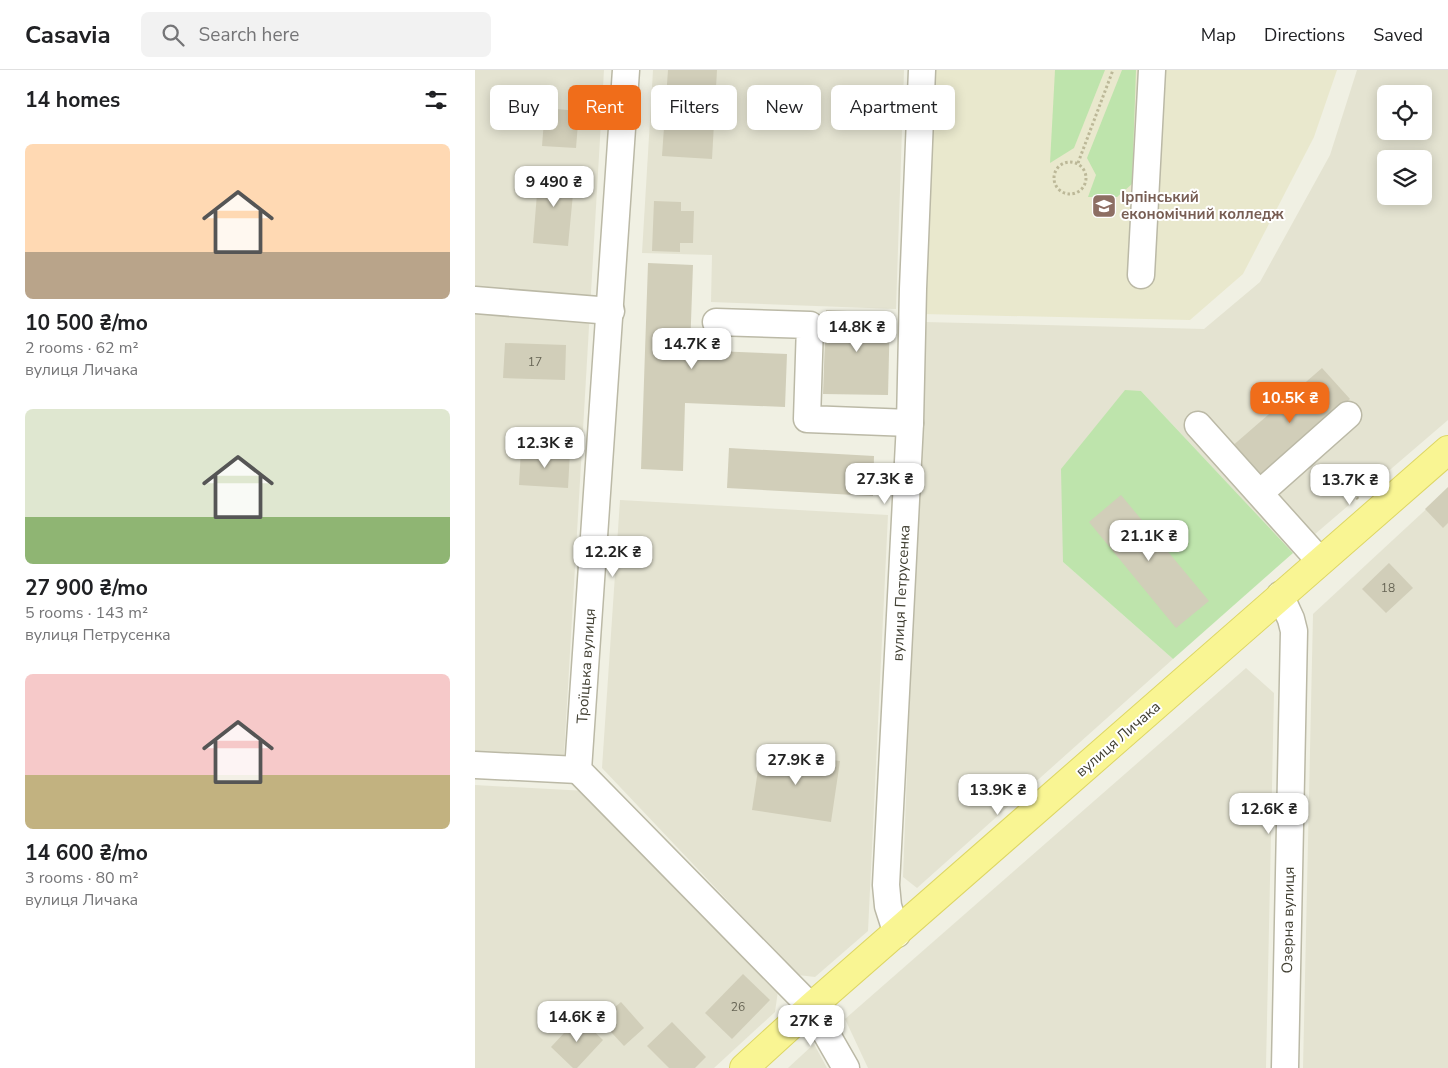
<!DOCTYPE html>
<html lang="en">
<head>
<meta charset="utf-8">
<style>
  :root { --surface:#fff; --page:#f2f2f2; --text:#202124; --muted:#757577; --line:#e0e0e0; --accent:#f06d1a }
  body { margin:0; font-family:"Nunito Sans",sans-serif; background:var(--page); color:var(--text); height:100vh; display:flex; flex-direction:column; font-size:19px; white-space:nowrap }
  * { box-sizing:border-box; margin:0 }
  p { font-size:16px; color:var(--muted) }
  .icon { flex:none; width:28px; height:28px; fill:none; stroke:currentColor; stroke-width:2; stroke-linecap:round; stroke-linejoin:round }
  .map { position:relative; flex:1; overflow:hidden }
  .panel { display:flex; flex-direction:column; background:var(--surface); width:475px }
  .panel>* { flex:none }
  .top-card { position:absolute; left:15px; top:15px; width:475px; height:45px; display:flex; gap:10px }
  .fabs { position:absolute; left:902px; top:15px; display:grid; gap:10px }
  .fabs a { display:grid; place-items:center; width:55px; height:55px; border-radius:8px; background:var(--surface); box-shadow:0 2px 12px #0003; font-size:25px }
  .price { position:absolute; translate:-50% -42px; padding:0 11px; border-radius:10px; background:#fff; color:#222; font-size:16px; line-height:32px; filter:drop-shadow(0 1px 2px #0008) }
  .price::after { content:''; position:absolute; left:50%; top:30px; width:15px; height:11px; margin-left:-8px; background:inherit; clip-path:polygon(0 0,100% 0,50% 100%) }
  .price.current { background:var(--accent); color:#fff }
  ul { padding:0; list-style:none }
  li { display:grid; align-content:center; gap:10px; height:265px; padding:0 25px }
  li span { display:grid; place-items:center; height:155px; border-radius:8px; color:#555 }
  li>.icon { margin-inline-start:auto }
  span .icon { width:90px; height:90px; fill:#fffc; stroke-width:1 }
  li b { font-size:21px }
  h2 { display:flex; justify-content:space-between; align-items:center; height:60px; padding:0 25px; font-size:21px }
  .tag { padding:0 18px; border-radius:8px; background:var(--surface); box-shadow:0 2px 12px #0003; font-size:18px; line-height:45px }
  .tag.current { background:var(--accent); color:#fff }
  header { display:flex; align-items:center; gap:30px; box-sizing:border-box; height:70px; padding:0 25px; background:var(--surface); border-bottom:1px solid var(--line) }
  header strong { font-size:24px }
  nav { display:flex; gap:28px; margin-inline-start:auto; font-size:18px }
  .search { width:350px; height:45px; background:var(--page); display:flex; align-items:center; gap:12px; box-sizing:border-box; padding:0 18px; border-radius:8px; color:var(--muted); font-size:19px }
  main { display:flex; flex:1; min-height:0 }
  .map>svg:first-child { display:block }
  .residential { fill:#e4e3d1; fill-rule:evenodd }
  .education { fill:#e9e8cd }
  .green { fill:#bee4ac }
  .building { fill:#d1ceb9 }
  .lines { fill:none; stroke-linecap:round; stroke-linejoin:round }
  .minor-casing { stroke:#bbb9a6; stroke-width:29 }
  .major-casing { stroke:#ddd664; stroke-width:30 }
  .path { stroke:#bcb898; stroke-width:3; stroke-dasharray:2.5 2.5; stroke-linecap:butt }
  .minor { stroke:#fff; stroke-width:26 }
  .major { stroke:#f9f593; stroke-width:28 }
  .labels { text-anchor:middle; stroke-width:4; stroke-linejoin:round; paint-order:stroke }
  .number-label { font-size:12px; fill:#666454 }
  .education-label { font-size:15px; font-weight:bold; fill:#785e54; stroke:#fff; text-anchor:start }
  .street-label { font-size:15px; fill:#424033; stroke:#fff }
</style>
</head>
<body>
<header>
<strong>Casavia</strong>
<div class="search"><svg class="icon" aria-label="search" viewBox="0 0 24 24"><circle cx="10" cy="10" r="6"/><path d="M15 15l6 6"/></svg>Search here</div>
<nav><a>Map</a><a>Directions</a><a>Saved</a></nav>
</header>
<main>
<section class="panel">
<h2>14 homes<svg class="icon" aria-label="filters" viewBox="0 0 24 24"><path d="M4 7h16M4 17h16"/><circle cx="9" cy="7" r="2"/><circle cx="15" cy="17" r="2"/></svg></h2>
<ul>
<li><span style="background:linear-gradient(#ffd9b3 70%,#b9a48a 0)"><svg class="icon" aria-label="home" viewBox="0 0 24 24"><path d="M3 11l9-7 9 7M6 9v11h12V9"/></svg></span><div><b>10 500 ₴/mo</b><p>2 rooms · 62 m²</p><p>вулиця Личака</p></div></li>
<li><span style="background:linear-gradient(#dfe7d0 70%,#8fb573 0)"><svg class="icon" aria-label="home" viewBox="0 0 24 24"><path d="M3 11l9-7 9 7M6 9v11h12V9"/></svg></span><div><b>27 900 ₴/mo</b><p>5 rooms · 143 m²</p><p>вулиця Петрусенка</p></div></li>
<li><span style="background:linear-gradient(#f6c9c9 65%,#c2b280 0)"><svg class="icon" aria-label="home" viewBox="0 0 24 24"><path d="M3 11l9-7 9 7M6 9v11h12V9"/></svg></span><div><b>14 600 ₴/mo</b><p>3 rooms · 80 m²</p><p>вулиця Личака</p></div></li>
</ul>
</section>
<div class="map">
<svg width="973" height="998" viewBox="0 0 973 998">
  <rect width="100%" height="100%" fill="#f0f0e3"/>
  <g class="residential">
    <polygon points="0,0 129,0 89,685 0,682"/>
    <polygon points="178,0 429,0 421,239 236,232 237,185 167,183"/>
    <path d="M882 0H973V350L818 483 666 321 588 492 698 589 442 818 428 807 449 252 729 259 785 212 855 85ZM911 24H949V61H911ZM911 89H949V126H911Z"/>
    <polygon points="973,419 973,998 828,998 838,544"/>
    <polygon points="145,430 413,445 393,861 340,907 323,905 127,698"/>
    <polygon points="771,598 799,623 791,998 393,998 370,949"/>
    <polygon points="0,715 112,721 303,921 300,942 239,998 0,998"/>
    <polygon points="339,974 352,998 313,998"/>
  </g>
  <polygon class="education" points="461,0 862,0 839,67 768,204 715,250 447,244"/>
  <g class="green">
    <polygon points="580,0 630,0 599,78 575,93"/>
    <polygon points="647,0 661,0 657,114 642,127 613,127 621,105 612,88"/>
    <polygon points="650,320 666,321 818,483 698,589 588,492 586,399"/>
  </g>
  <g class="building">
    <polygon points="193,0 242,0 237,89 187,86"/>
    <polygon points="70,38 104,41 101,78 67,76"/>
    <polygon points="64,99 100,103 93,176 58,173"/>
    <polygon points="179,131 206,132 206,141 219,141 218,173 205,173 205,182 177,181"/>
    <polygon points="173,193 218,195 215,280 312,284 310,337 210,333 208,401 166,399"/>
    <polygon points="351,240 415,243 413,325 348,324"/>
    <polygon points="30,273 91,275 90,310 28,308"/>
    <polygon points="847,298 875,329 783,410 755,378"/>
    <polygon points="254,378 399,386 398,426 252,418"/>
    <polygon points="46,379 95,382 93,418 44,415"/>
    <polygon points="973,417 973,453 968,458 950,439"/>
    <polygon points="646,425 734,531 701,558 614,452"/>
    <polygon points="914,493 938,518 911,543 887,519"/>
    <polygon points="286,680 365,691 356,752 277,740"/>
    <polygon points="268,904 295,930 257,969 230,943"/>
    <polygon points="146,932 169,958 149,976 125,950"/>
    <polygon points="104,947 128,970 102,998 98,998 76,977"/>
    <polygon points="197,952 231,987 220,998 194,998 172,976"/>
  </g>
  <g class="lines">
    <defs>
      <g id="minor">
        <polyline points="151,0 103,700 336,937 371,998"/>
        <polyline points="666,205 677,0"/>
        <polyline points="0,230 136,241"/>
        <polyline points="241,252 335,255 332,349 435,353"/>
        <polyline points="723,355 845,491"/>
        <polyline points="785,423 873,345"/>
        <polyline points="805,525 816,549 819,561 810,998"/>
        <polyline points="0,695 103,700"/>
        <polyline points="422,864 413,836 411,815 435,353 438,219 447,0"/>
      </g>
      <polyline id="major" points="269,998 336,937 973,380"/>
    </defs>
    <use href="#minor" class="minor-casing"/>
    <use href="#major" class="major-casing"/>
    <g class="path">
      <circle cx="595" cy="108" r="16"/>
      <polyline points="603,93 638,0"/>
      <polyline points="851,395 883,429"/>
    </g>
    <use href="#minor" class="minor"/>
    <use href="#major" class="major"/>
  </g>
  <defs>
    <symbol id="university-square" viewBox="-11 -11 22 22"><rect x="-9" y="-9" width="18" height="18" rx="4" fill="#8d6e63" stroke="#fff"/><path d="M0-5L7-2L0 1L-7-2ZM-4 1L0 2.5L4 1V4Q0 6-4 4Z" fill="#fff"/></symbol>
  </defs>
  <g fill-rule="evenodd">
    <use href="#university-square" x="615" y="122" width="28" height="28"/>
  </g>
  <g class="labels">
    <g class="number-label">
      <text x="60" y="296">17</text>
      <text x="913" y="522">18</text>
      <text x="263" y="941">26</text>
    </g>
    <g class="education-label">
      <text x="646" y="132">Ірпінський<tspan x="646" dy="17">економічний колледж</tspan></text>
    </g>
    <g class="street-label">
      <text transform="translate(426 523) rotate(-87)" y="5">вулиця Петрусенка</text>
      <text transform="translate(111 596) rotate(-86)" y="5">Троїцька вулиця</text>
      <text transform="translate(643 669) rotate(-41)" y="5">вулиця Личака</text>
      <text transform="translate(813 850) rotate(-89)" y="5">Озерна вулиця</text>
    </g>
  </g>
</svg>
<div class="fabs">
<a><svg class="icon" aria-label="locate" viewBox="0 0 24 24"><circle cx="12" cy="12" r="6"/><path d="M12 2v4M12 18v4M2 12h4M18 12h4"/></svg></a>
<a><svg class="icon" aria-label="layers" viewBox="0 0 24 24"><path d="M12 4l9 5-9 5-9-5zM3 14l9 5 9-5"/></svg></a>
</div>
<b class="price" style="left:79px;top:138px">9 490 ₴</b>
<b class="price" style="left:382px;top:283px">14.8K ₴</b>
<b class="price" style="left:217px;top:300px">14.7K ₴</b>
<b class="price current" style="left:815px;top:354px">10.5K ₴</b>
<b class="price" style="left:70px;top:399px">12.3K ₴</b>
<b class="price" style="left:410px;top:435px">27.3K ₴</b>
<b class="price" style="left:875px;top:436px">13.7K ₴</b>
<b class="price" style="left:674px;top:492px">21.1K ₴</b>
<b class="price" style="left:138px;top:508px">12.2K ₴</b>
<b class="price" style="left:321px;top:716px">27.9K ₴</b>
<b class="price" style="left:523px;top:746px">13.9K ₴</b>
<b class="price" style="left:794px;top:765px">12.6K ₴</b>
<b class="price" style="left:102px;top:973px">14.6K ₴</b>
<b class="price" style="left:336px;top:977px">27K ₴</b>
<div class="top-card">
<a class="tag">Buy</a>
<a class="tag current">Rent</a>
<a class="tag">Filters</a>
<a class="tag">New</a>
<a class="tag">Apartment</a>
</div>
</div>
</main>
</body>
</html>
